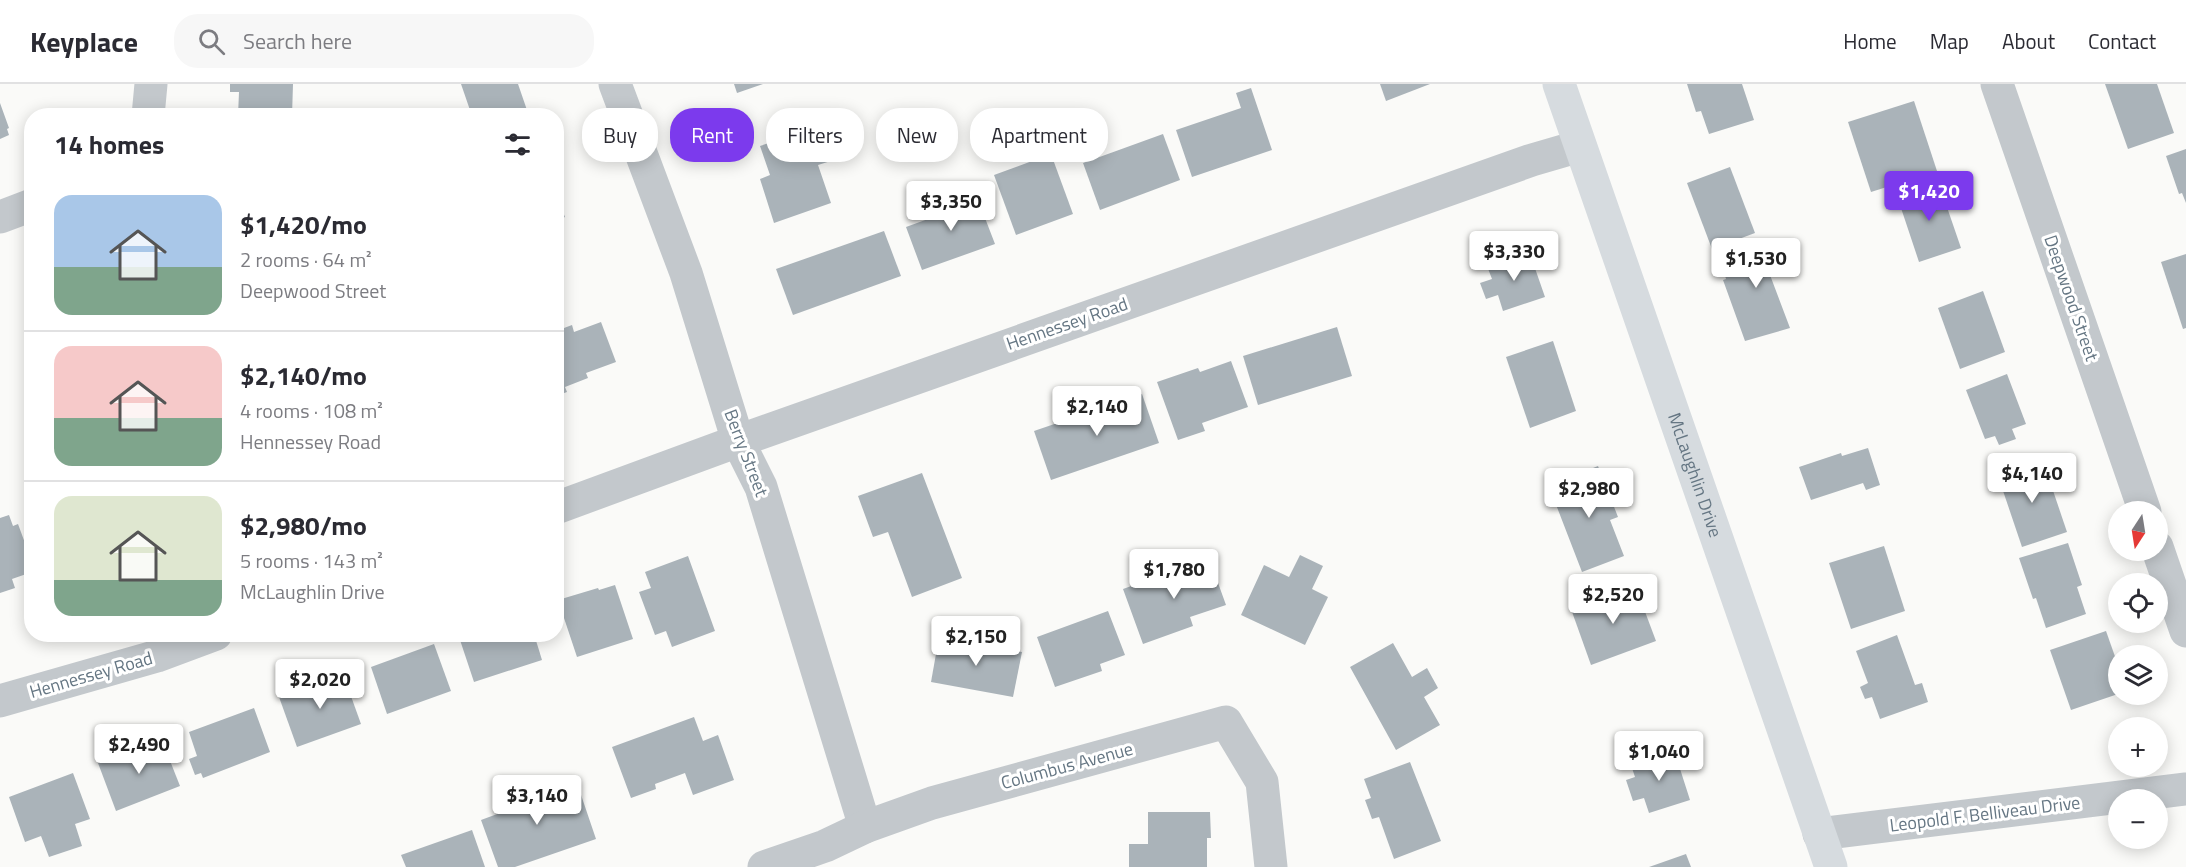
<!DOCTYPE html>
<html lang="en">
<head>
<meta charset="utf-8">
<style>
  :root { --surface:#fff; --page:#f7f7f7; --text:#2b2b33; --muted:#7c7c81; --line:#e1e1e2; --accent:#7c3aed }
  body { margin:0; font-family:"Titillium Web",sans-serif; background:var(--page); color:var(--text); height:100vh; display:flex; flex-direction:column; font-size:22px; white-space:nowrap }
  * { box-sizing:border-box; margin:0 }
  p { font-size:20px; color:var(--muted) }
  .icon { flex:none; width:33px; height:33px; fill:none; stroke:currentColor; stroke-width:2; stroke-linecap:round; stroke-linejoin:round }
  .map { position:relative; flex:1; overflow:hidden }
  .drawer { position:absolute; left:24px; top:24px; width:540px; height:534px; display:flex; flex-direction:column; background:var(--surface); border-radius:24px; box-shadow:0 3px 15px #0003 }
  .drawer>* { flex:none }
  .banner { position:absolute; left:582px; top:24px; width:570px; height:54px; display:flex; gap:12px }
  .needle { width:39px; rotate:192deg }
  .fabs { position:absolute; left:2108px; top:417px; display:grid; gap:12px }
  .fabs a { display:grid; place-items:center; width:60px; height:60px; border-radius:50%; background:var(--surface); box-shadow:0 3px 15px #0003; font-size:30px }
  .price { position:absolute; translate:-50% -51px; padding:0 14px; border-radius:6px; background:#fff; color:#222; font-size:20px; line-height:39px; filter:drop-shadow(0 2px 3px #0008) }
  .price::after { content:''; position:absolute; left:50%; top:36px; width:18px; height:14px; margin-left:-9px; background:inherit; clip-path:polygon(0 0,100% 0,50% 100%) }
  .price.selected { background:var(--accent); color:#fff }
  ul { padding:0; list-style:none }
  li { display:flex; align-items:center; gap:18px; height:150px; padding:0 30px }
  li+li { border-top:2px solid var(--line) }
  li span { display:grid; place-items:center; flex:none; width:168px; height:120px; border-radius:18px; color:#555 }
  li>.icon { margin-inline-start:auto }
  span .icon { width:72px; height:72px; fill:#fffc; stroke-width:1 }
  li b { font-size:26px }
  h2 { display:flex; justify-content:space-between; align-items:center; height:72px; padding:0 30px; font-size:26px }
  .pill { padding:0 21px; border-radius:24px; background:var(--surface); box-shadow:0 3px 15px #0003; font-size:21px; line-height:54px }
  .pill.selected { background:var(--accent); color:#fff }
  header { display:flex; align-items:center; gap:36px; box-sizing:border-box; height:84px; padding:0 30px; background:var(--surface); border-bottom:2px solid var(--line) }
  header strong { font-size:28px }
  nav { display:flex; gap:33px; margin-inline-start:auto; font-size:21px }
  .search { width:420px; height:54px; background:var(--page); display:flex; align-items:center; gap:15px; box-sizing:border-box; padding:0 21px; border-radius:24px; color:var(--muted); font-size:22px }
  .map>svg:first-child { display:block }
  .building { fill:#aab3b9 }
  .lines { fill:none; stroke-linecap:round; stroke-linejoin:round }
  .minor { stroke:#c3c8cc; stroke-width:33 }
  .tertiary { stroke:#c3c8cc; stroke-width:33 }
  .secondary { stroke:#d6dbdf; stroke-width:33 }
  .labels { text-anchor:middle; stroke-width:6; stroke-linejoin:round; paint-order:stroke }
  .street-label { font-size:18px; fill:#657683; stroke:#fff }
</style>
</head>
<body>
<header>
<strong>Keyplace</strong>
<div class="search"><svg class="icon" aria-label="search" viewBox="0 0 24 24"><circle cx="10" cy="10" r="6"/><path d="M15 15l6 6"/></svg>Search here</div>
<nav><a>Home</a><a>Map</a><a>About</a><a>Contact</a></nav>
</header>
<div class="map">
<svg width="2186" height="783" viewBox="0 0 2186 783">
  <rect width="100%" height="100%" fill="#fafaf8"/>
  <g class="building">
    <polygon points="230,0 293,0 292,32 238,32 239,8 230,8"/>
    <polygon points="461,0 518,0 529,32 472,32"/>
    <polygon points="734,0 763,0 737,9"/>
    <polygon points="1380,0 1430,0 1386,17"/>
    <polygon points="1687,0 1742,0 1754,36 1709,50 1701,27 1696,28"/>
    <polygon points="2105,0 2157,0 2174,49 2128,65"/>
    <polygon points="1251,4 1272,66 1192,93 1176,46 1241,24 1236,9"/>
    <polygon points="1914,17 1937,87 1871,108 1848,38"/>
    <polygon points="0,19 9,44 7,45 9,51 0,55"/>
    <polygon points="804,47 807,55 825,49 834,76 818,81 831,119 774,139 760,95 770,91 760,62"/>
    <polygon points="1163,50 1180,96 1100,126 1083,79"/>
    <polygon points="2186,65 2186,119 2182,109 2179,110 2166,72"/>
    <polygon points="1051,70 1073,130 1016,151 994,91"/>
    <polygon points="1730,83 1755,149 1712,165 1687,99"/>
    <polygon points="1938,97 1961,164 1919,178 1897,112"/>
    <polygon points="975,108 995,160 922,186 906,143 928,135 925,127"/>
    <polygon points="556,111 565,133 556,137"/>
    <polygon points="884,147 901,192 793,231 776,185"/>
    <polygon points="1785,155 1792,174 1767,183 1790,244 1745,257 1723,196 1726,195 1720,175"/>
    <polygon points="1529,167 1545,213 1503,227 1498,211 1486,215 1480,199 1492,195 1487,182"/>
    <polygon points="2186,170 2186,244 2183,245 2161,178"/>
    <polygon points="1983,207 2005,268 1960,285 1938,224"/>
    <polygon points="601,238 616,278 586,289 588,294 565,303 567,308 556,312 556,247 572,241 574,248"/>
    <polygon points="1337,243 1352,292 1258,321 1243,272"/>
    <polygon points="1553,257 1576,327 1530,344 1506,273"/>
    <polygon points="1231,277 1248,323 1202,339 1205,347 1178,356 1157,298 1198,284 1200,288"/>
    <polygon points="2007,290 2026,340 2012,345 2016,355 1999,361 1995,352 1985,355 1966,306"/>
    <polygon points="1142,310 1159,359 1051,396 1034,347"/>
    <polygon points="1868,364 1880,401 1866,406 1863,399 1811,416 1799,383 1841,369 1842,372"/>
    <polygon points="2043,377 2067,448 2022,463 1998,392"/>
    <polygon points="1598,382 1618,433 1610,436 1624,472 1582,488 1555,418 1564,414 1558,398"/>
    <polygon points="922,389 962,494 912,513 888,448 873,453 858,412"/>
    <polygon points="9,431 13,442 18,440 32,478 32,488 12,495 15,504 0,509 0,434"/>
    <polygon points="2068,459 2082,501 2077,503 2086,530 2046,544 2036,514 2033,515 2019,474"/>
    <polygon points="1884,462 1905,527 1851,545 1829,479"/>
    <polygon points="1300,471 1323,482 1312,505 1328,513 1305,561 1241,531 1264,481 1289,493"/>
    <polygon points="688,472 715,547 672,563 666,547 655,551 639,508 651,504 645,488"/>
    <polygon points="1209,474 1226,521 1190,533 1193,542 1143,560 1123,505"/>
    <polygon points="615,501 633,555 577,573 558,516 598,504 599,506"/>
    <polygon points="1635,501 1656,557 1591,581 1571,525"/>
    <polygon points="1108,527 1125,571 1100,580 1102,587 1055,603 1037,553"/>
    <polygon points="2106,547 2118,581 2118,610 2071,626 2050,566"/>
    <polygon points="466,550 534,550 542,576 474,598 459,553"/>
    <polygon points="1897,551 1915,601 1922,599 1928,618 1880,635 1872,613 1865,615 1860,603 1868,599 1856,567"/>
    <polygon points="939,553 1022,568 1013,613 931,598"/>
    <polygon points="1393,559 1412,593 1427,584 1438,604 1424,613 1440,641 1396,666 1350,583"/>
    <polygon points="434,560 451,607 387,630 371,583"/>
    <polygon points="343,590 361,640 297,663 279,613"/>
    <polygon points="254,624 270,668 203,694 201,689 195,691 189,675 197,672 189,648"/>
    <polygon points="694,633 703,657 718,651 734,696 693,711 685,689 655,700 656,705 631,714 612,663"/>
    <polygon points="161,654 180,702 116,727 98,679"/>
    <polygon points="1674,666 1690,716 1649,729 1644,714 1633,717 1626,696 1635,693 1631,681"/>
    <polygon points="1410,678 1441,757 1394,775 1379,733 1372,735 1365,716 1371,714 1364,695"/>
    <polygon points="73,689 90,735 75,740 82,762 49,773 41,752 25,758 9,713"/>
    <polygon points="526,698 533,717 578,702 596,755 515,783 498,783 481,736 511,725 505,706"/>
    <polygon points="1148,728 1210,728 1211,754 1207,754 1207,783 1129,783 1129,760 1148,760"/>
    <polygon points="472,746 485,783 406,783 401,771"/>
    <polygon points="1686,770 1691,783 1649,783"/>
  </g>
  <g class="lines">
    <g class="minor">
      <polyline points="615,0 686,189 738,357 761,403 865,743"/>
      <polyline points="1997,0 2145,428"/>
      <polyline points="148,32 151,0"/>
      <polyline points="0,133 32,121"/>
      <polyline points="2157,463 2186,547"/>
      <polyline points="1819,750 2186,705"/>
      <polyline points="764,783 825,762 865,743 932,719 1226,638 1262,698 1271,783"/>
    </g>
    <g class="tertiary">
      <polyline points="556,424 738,357 1532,76 1580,62"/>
      <polyline points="0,617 157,572 216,550"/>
    </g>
    <path class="secondary" id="s1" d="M1559 0 1831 783"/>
  </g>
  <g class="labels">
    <g class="street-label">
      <text transform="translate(2071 214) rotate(71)" y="6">Deepwood Street</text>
      <text transform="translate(1067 240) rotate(-19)" y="6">Hennessey Road</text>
      <text transform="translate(746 369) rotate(69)" y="6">Berry Street</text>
      <text dy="6" stroke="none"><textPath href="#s1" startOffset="414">McLaughlin Drive</textPath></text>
      <text transform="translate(91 591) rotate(-16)" y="6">Hennessey Road</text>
      <text transform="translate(1067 682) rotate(-15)" y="6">Columbus Avenue</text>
      <text transform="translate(1985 730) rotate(-7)" y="6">Leopold F. Belliveau Drive</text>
    </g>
  </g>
</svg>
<div class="fabs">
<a><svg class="needle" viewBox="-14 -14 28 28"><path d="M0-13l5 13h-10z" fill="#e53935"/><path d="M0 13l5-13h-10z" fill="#7c7c81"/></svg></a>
<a><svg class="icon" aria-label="locate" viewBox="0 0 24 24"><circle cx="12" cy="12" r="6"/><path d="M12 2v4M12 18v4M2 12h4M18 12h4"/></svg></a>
<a><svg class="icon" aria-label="layers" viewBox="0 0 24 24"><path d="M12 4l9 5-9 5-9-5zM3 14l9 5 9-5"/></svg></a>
<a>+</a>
<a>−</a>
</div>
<b class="price selected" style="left:1929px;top:138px">$1,420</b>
<b class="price" style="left:951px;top:148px">$3,350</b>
<b class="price" style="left:1514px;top:198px">$3,330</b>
<b class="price" style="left:1756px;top:205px">$1,530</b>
<b class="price" style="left:1097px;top:353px">$2,140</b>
<b class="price" style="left:2032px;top:420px">$4,140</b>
<b class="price" style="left:1589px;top:435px">$2,980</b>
<b class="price" style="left:1174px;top:516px">$1,780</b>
<b class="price" style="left:1613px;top:541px">$2,520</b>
<b class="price" style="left:976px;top:583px">$2,150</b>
<b class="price" style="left:320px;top:626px">$2,020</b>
<b class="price" style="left:139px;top:691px">$2,490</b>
<b class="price" style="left:1659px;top:698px">$1,040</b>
<b class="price" style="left:537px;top:742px">$3,140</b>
<div class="banner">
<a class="pill">Buy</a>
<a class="pill selected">Rent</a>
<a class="pill">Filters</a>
<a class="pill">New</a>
<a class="pill">Apartment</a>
</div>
<section class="drawer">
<h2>14 homes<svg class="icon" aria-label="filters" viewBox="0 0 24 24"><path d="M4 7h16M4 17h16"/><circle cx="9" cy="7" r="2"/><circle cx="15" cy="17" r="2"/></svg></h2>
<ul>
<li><span style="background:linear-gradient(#a9c7e8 60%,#7fa58c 0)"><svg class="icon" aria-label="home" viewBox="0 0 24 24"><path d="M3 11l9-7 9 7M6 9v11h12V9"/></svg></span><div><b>$1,420/mo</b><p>2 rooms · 64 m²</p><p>Deepwood Street</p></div></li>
<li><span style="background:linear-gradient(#f6c9c9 60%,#7fa58c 0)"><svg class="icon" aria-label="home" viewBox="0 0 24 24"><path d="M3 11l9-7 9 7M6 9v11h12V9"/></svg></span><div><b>$2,140/mo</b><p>4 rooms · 108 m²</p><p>Hennessey Road</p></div></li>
<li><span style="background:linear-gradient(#dfe7d0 70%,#7fa58c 0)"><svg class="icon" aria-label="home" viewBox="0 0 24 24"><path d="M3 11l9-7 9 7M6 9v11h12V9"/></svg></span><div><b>$2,980/mo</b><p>5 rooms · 143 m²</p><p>McLaughlin Drive</p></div></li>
</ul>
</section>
</div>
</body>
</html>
